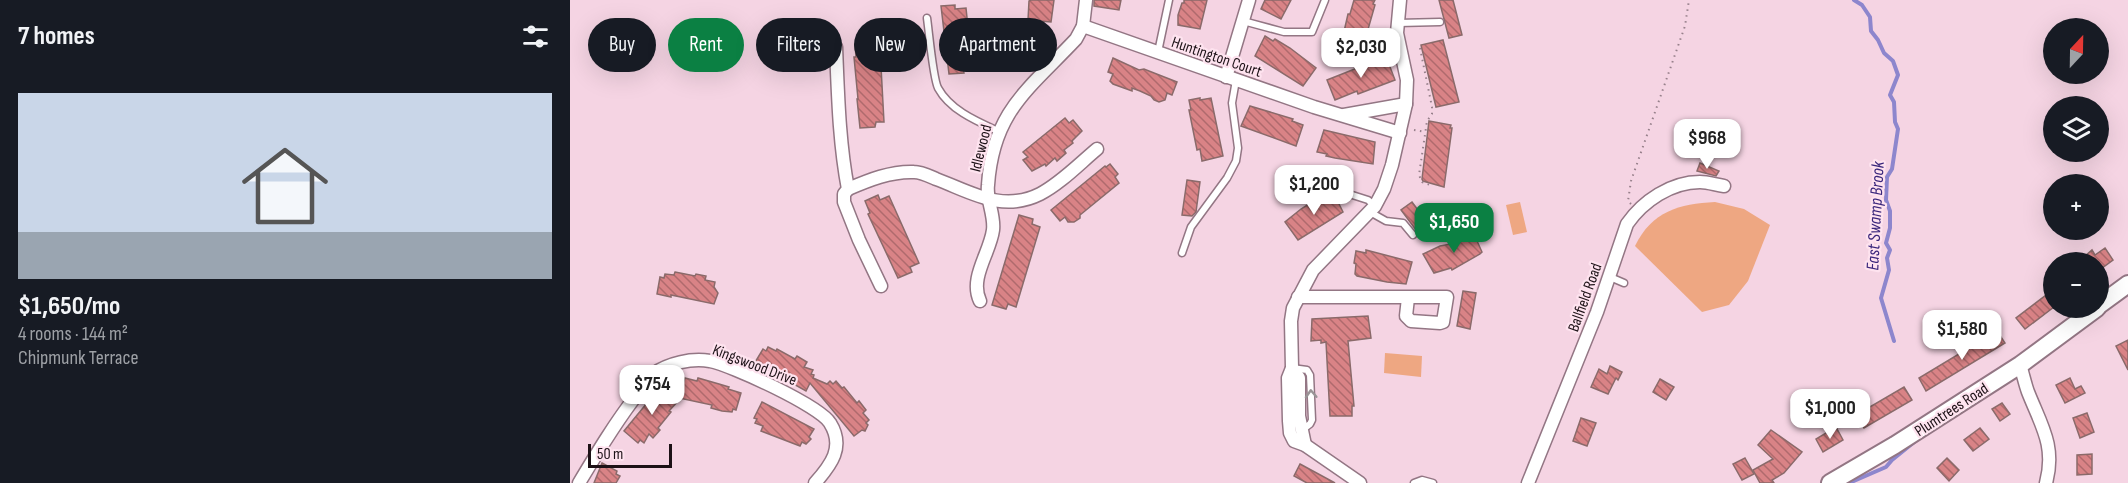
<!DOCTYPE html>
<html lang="en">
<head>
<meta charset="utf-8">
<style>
  :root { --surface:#171b24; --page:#20242c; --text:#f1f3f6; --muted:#9ea1a6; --line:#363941; --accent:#0b8043 }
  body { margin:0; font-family:"Sofia Sans Condensed",sans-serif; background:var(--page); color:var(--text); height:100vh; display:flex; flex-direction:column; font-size:22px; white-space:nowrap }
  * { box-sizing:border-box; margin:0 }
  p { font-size:20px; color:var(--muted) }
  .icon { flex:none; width:33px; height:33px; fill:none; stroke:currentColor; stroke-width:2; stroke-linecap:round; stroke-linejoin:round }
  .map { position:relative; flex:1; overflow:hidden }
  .side { display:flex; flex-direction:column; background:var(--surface); width:570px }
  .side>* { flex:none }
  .top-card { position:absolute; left:18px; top:18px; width:570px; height:54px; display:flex; gap:12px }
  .needle { width:39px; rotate:22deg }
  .controls { position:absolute; left:1473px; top:18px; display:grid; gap:12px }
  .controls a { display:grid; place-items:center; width:66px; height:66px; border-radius:50%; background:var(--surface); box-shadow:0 6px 24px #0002; font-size:30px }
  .scale { position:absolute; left:18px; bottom:15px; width:84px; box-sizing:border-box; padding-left:6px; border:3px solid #1c1116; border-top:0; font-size:16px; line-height:21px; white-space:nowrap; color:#1c1116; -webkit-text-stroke:4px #fee3ef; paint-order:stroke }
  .price { position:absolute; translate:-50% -51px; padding:0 14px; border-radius:12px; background:#fff; color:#222; font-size:20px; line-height:39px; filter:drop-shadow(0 2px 3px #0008) }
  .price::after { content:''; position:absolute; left:50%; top:36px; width:18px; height:14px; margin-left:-9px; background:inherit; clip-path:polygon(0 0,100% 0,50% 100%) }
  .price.on { background:var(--accent); color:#fff }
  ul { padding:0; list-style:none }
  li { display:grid; align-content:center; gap:12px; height:318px; padding:0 18px }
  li+li { border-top:2px solid var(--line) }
  li span { display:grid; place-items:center; height:186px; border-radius:0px; color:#555 }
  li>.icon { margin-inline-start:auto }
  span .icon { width:108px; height:108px; fill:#fffc; stroke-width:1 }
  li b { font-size:26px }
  h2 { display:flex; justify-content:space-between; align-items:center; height:72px; padding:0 18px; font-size:26px }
  .chip { padding:0 21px; border-radius:27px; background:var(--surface); box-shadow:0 6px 24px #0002; font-size:21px; line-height:54px }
  .chip.on { background:var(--accent); color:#fff }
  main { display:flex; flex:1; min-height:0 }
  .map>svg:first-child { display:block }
  .green { fill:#eea782 }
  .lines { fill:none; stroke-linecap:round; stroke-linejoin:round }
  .stream { stroke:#8d86cd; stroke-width:4 }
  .building { fill:url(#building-back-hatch); stroke:#8a6a6a; stroke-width:1.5 }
  .lane-casing { stroke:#937684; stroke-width:9 }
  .street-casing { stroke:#937684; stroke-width:15 }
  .secondary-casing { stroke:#937684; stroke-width:20 }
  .path { stroke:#97808b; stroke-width:2; stroke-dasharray:1.5 4.5; stroke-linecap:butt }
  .lane { stroke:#fff; stroke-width:6 }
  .street { stroke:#fff; stroke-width:12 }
  .secondary { stroke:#fff; stroke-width:16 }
  .oneway { stroke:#999496 }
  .labels { text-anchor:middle; stroke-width:4.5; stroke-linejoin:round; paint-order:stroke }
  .street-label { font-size:16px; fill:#1c1116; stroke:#fee3ef }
  .water-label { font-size:18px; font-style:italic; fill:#3b277c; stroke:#fee3ef }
</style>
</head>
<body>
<main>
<section class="side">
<h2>7 homes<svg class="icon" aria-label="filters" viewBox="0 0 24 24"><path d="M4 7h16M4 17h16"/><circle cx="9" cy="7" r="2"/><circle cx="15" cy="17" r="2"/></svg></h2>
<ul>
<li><span style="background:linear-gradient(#c9d6e8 75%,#9aa5b1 0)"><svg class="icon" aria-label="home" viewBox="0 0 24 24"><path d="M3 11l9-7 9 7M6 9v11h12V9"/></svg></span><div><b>$1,650/mo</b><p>4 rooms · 144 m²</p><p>Chipmunk Terrace</p></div></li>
</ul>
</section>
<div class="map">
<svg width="1558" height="483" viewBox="0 0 1558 483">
  <defs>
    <pattern id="building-back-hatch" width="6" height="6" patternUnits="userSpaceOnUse" patternTransform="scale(1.5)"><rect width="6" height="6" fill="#d98386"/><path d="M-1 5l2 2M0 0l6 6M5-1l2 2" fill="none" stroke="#af6a6d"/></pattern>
  </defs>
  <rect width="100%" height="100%" fill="#f5d4e3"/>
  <g class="green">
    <polygon points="950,202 957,232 943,235 936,205"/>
    <path d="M1145 202 1174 209 1200 225 1178 281 1159 305 1132 312 1065 246C1082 211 1109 204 1145 202Z"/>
    <polygon points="815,353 852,356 851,377 814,373"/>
  </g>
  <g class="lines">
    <g class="stream">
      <polyline points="1284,0 1292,5 1300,17 1301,31 1308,40 1314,53 1323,61 1328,75 1320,95 1324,102 1325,122 1328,129 1322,169 1317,177 1316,200 1320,211 1320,228 1316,243 1320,250 1317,258 1319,270 1311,298 1324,341"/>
      <polyline points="1279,483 1316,467 1322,460 1348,439"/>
    </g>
  </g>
  <g class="building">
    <polygon points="461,0 484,0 481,22 458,20 459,1"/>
    <polygon points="524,0 551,0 549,10 524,6"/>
    <polygon points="614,0 637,0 630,29 608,25 608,15 612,3 614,3"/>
    <polygon points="695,0 721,0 711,19 691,9"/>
    <polygon points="784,0 805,0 803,4 805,5 795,40 773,36 778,14 780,14"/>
    <polygon points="869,0 883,0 892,35 879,38"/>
    <polygon points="385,5 385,9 396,8 402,66 393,67 394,73 379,74 371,6"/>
    <polygon points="695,36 703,41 705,39 720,48 746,68 733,86 685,56"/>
    <polygon points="873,40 889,102 866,107 851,45"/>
    <polygon points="300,43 301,49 310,48 314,122 306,122 305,127 290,128 287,99 288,99 284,57 286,57 285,44"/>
    <polygon points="543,58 569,70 574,69 607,82 602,95 597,93 595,100 589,102 584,100 581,96 570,91 562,88 562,91 543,84 540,81 543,74 538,72"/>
    <polygon points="817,59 825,80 788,94 787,91 765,100 757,80 805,61 806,63"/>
    <polygon points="630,98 630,100 641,98 653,156 632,161 630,149 627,150 619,110 621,110 619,100"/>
    <polygon points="680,106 723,119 722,121 733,125 726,146 671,126"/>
    <polygon points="495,118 499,123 503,120 512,131 502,141 503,143 494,150 496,153 487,161 485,158 476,166 475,164 462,171 453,160 458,157 453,152"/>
    <polygon points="859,121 881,125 880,128 882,128 874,187 853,181 852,179"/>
    <polygon points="754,130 805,142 803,164 765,158 756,156 757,154 747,152"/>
    <polygon points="1130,163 1149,171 1146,176 1127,171"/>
    <polygon points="540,164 548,174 545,177 549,183 510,215 510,218 504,222 498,222 495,217 490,221 481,210 535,166 536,167"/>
    <polygon points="617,180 630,182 626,212 622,216 612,215"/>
    <polygon points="763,192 773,212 728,240 715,222 731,209 753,195 754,198"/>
    <polygon points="308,195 310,200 319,196 349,263 340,267 342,272 328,278 298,214 300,213 295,201"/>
    <polygon points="842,202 860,226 849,234 831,210"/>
    <polygon points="449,215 463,219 462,224 470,227 446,307 438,304 436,309 422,305"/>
    <polygon points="903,232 912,252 910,254 882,270 881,268 864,273 853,254 870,246 886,243 885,240"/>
    <polygon points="1535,248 1543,260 1528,271 1528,262 1516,262 1518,260 1515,256 1522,250 1525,255"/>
    <polygon points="796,250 842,262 836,284 817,282 787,276 785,274 786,264 784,263 786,251 796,253"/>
    <polygon points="105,272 125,276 126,274 136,276 135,280 145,282 144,287 148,293 144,304 101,295 101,297 87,294 90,277 94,278 95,274 104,275"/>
    <polygon points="1484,289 1484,307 1455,329 1446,318"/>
    <polygon points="893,291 906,293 900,329 887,326"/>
    <polygon points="798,316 801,338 778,341 784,406 782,406 782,416 760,416 756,342 751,343 751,340 741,341 742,319"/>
    <polygon points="1427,331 1435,343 1356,391 1349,378"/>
    <polygon points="1558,340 1558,370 1546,346"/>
    <polygon points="198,347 206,351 207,349 225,359 227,356 237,362 234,367 243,370 241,374 244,375 243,378 257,384 260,381 263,384 266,381 272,388 274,387 287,403 289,401 296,410 293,413 299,420 296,423 298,425 295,431 292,430 284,436 240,383 236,391 197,369 197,371 184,364 193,349 196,351"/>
    <polygon points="1040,366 1052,372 1048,380 1046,378 1038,394 1021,387 1029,369 1037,374"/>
    <polygon points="115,378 127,381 128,378 149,384 159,387 158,389 171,393 166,410 163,409 162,412 152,411 141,408 142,405 109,398"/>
    <polygon points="1500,378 1505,389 1511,386 1515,393 1495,403 1486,385"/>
    <polygon points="1090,379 1104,387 1096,400 1083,392"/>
    <polygon points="91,386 109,400 99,411 101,412 88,428 90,430 83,438 79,434 74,443 70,440 68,443 54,431"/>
    <polygon points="1334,387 1342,400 1294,428 1286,415"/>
    <polygon points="192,402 244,429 239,437 241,439 236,444 232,442 230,446 191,431 193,426 185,423 187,419 184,418"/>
    <polygon points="1432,403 1440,414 1430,421 1422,409"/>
    <polygon points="1517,413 1524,432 1510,438 1503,418"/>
    <polygon points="1011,418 1026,423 1017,446 1003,441"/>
    <polygon points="1266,427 1273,440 1253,452 1246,439"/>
    <polygon points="1410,428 1419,439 1403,451 1394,440"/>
    <polygon points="1201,430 1232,452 1214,473 1202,480 1204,483 1190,483 1183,470 1203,459 1188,445"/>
    <polygon points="1522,454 1522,474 1507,475 1507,455"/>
    <polygon points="1175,458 1184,474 1172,480 1163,464"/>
    <polygon points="1377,458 1389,470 1379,481 1367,468"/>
    <polygon points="32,463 47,471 46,474 50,476 46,483 24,483"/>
    <polygon points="730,464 765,483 737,483 724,476"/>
  </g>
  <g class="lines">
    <defs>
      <g id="lane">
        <path d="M357 18C359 32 363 78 368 88 380 110 406 121 428 131"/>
        <polyline points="673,21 714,32 742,32 755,0"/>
        <polyline points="828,23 870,22"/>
        <polyline points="588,52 599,0"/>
        <polyline points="776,193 798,200 805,206"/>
        <polyline points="800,212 816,221 833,223 843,235"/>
        <polyline points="612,253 621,227 657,178 666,161 668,148 662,103 666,80"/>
        <polyline points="1040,277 1054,283"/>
        <polyline points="722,368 737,370 740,375 742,420 740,424 732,430"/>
        <polyline points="844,483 852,480 863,483"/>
      </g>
      <g id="street">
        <polyline points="513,26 744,107 830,133"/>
        <path d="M266 47C268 94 269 142 278 189L274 194V202L289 240 311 286"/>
        <polyline points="656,77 679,0"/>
        <polyline points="774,115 836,104"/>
        <path d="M278 189C299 180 321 171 344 172 351 172 359 176 366 179 401 192 432 213 470 194 491 183 509 164 527 149"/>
        <polyline points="728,297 877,297 873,322 870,323 841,321 836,316 838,298"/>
        <path d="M410 301C399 278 420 253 423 230 425 215 416 200 418 185 423 111 459 89 506 39L513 26 516 0"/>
        <path d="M1450 365C1453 374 1455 384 1458 392 1471 425 1486 446 1476 483"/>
        <polyline points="722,368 729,378 729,416 735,445"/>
        <path d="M9 483C27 453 45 423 66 396 71 389 77 379 83 374 99 363 121 358 140 361 161 365 250 406 260 423 275 447 261 465 245 483"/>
        <polyline points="790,483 735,445 724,441 720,433 719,421 718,378 722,368 721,321 723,308 743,270 805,206 814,189 822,165 836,104 837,80 827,33 830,0"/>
        <path d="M958 483 1027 312 1057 224C1073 201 1101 182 1130 182 1138 182 1146 185 1154 186"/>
      </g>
      <g id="secondary">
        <polyline points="1528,306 1558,284"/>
        <polyline points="1260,483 1325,445 1450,365 1527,308"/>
      </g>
    </defs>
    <use href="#lane" class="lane-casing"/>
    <use href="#street" class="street-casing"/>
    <use href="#secondary" class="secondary-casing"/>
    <g class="path">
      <polyline points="850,48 862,107 862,114 857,121 849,175 852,182 860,185"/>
      <polyline points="844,130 855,132"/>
      <polyline points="1061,204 1058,201 1061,181 1115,26 1119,0"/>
    </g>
    <use href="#lane" class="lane"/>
    <use href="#street" class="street"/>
    <use href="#secondary" class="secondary"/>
  </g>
  <defs><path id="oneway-chevron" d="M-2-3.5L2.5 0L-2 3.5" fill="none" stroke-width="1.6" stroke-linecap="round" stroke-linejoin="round" transform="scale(1.5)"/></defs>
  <use class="oneway" href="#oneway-chevron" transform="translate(741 394) rotate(-93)"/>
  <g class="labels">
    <g class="street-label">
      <text transform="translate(647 56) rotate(19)" y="6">Huntington Court</text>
      <text transform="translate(410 148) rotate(-76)" y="6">Idlewood</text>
      <text transform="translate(1014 297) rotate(-70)" y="6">Ballfield Road</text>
      <text transform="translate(185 364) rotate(21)" y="6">Kingswood Drive</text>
      <text transform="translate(1381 409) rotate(-33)" y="6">Plumtrees Road</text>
    </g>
    <g class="water-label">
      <text transform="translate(1305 216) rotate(-87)" y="6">East Swamp Brook</text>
    </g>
  </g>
</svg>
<div class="controls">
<a><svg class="needle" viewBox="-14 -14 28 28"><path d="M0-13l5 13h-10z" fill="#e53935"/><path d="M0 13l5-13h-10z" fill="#9ea1a6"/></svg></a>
<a><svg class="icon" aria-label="layers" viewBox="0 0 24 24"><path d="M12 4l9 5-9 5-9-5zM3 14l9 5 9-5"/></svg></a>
<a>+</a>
<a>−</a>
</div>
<div class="scale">50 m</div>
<b class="price" style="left:791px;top:79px">$2,030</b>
<b class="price" style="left:1137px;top:170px">$968</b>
<b class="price" style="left:744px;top:216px">$1,200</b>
<b class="price on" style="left:884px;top:254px">$1,650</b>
<b class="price" style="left:1392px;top:361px">$1,580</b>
<b class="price" style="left:82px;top:416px">$754</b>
<b class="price" style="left:1260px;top:440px">$1,000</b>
<div class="top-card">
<a class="chip">Buy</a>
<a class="chip on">Rent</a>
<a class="chip">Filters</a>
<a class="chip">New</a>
<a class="chip">Apartment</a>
</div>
</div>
</main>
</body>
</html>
